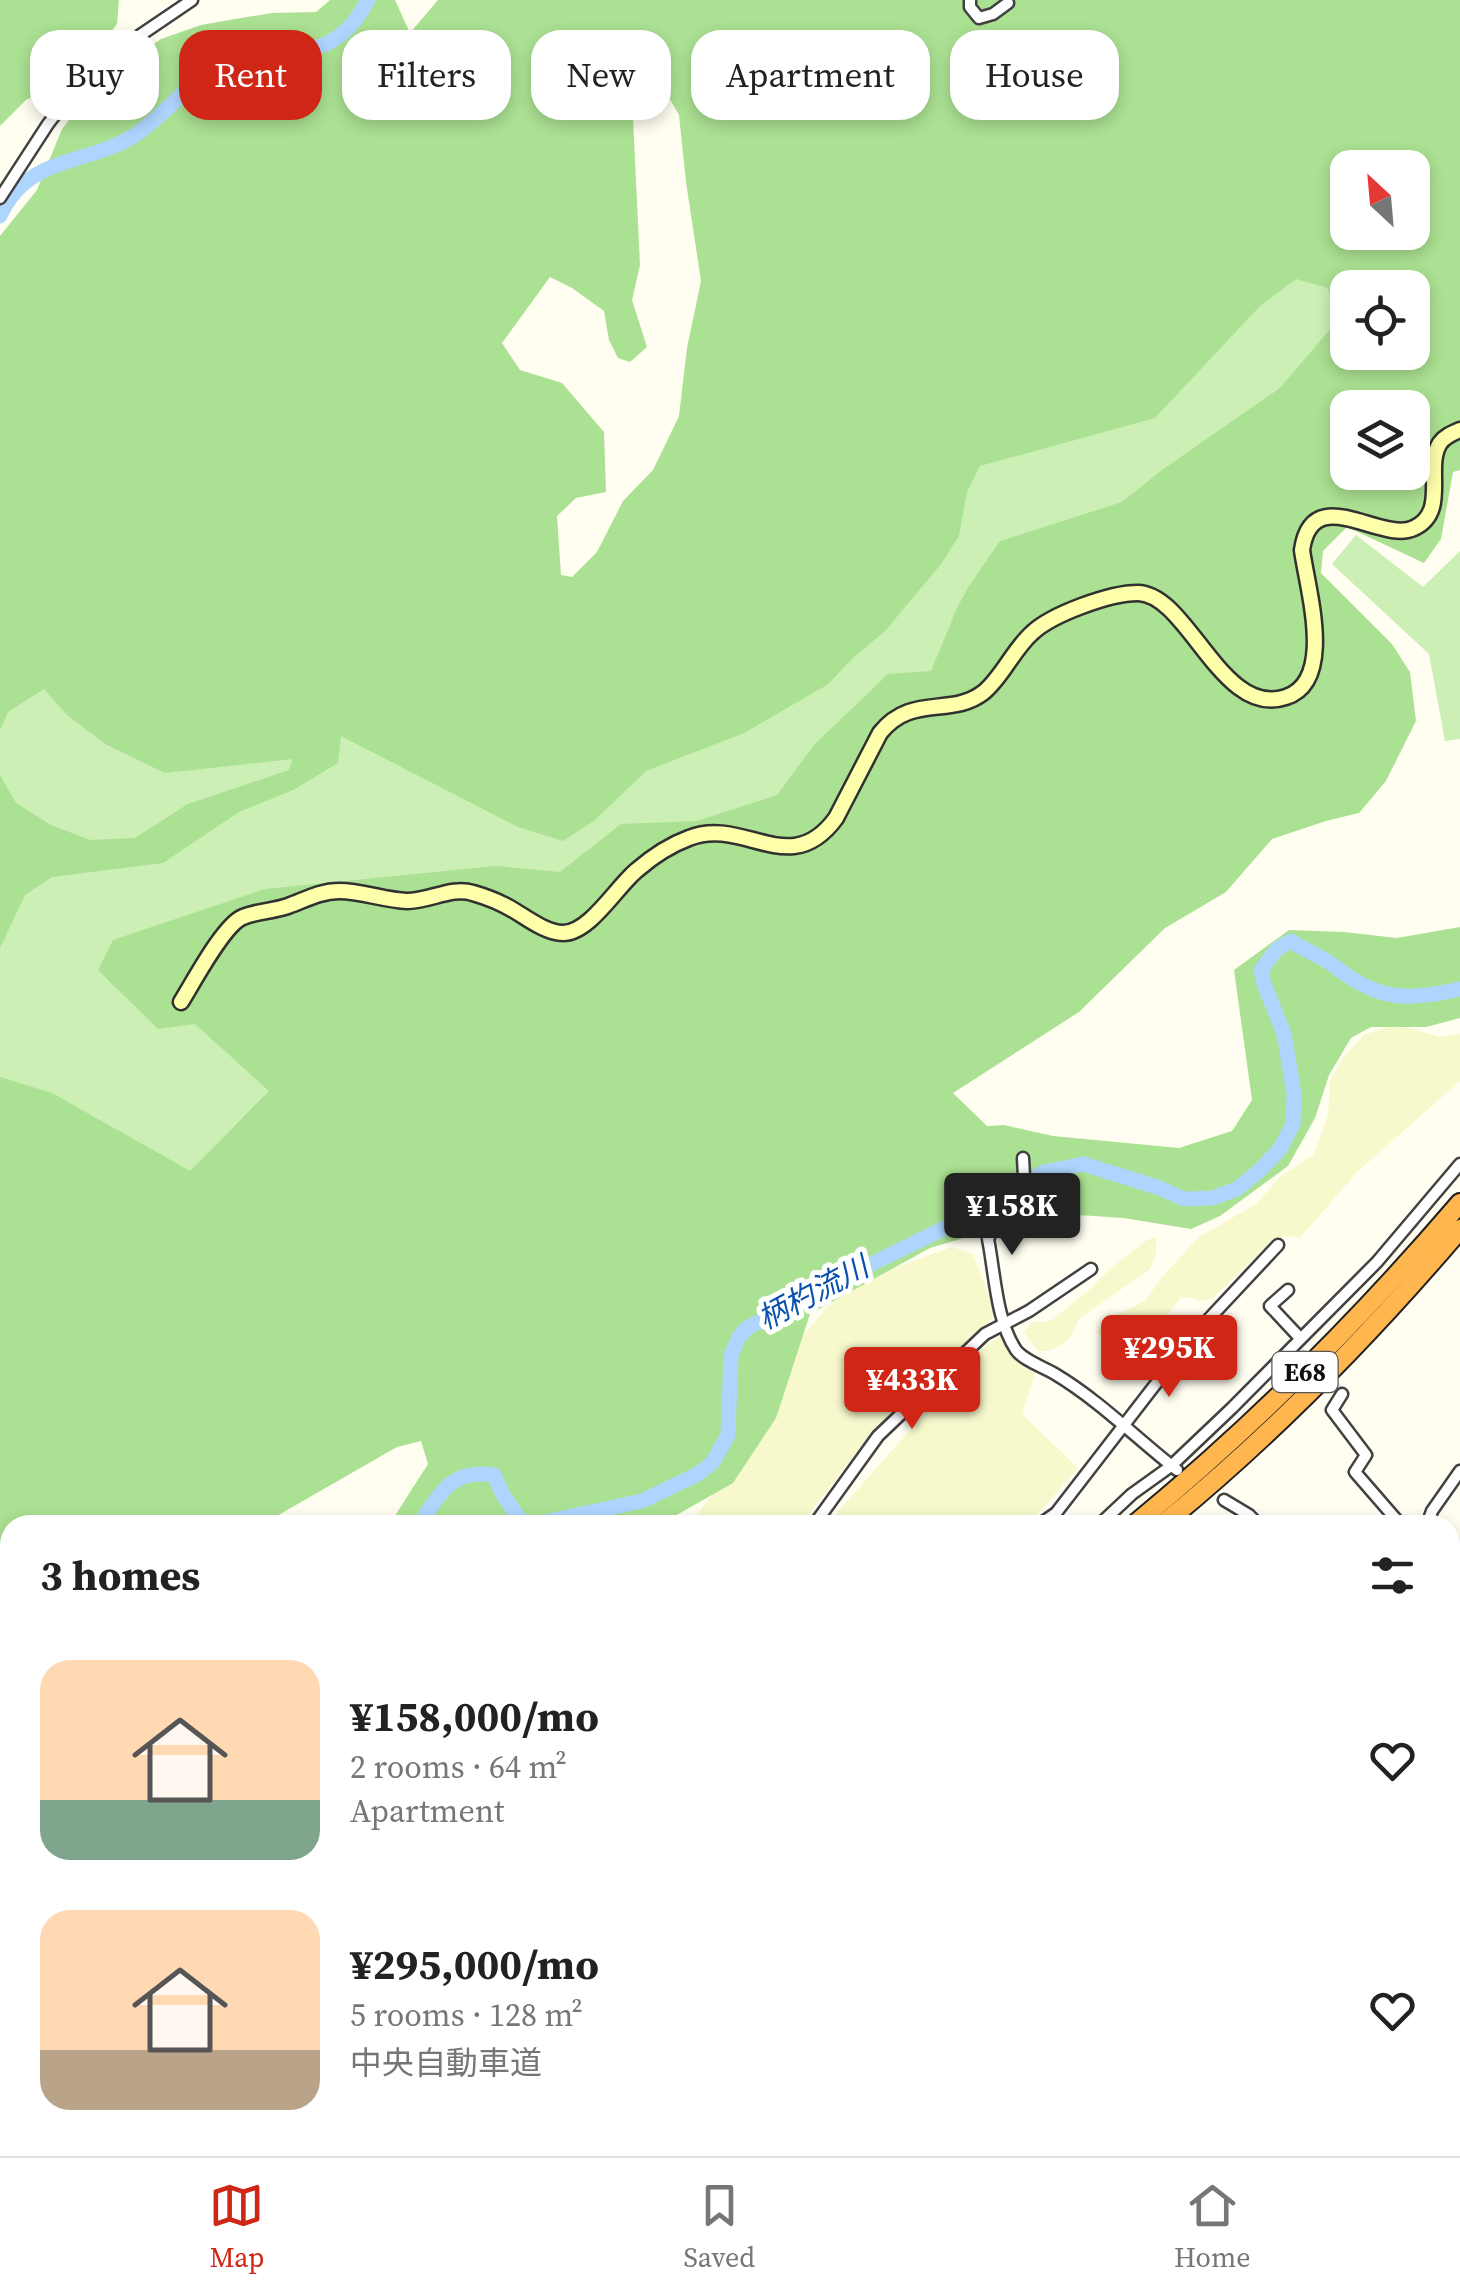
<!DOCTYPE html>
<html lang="en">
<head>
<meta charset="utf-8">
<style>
  :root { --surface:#fff; --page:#f6f6f6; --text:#222; --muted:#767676; --line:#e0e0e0; --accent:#cf2616 }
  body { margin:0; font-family:"Source Serif 4","Noto Sans JP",serif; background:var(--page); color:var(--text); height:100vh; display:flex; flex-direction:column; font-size:38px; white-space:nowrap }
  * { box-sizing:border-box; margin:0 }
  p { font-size:32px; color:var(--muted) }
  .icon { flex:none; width:55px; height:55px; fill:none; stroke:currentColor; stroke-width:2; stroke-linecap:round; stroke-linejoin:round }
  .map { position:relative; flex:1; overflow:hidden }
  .details { position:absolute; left:0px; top:1515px; width:1460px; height:642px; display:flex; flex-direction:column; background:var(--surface); border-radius:30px 30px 0 0; box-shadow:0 5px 15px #0003 }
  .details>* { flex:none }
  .top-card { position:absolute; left:30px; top:30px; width:1400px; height:90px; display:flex; gap:20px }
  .needle { width:65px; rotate:334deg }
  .fabs { position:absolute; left:1330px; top:150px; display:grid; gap:20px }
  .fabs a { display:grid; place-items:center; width:100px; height:100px; border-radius:20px; background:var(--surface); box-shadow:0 5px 15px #0003; font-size:50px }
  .price { position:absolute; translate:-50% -85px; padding:0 22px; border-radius:10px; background:var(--accent); color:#fff; font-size:32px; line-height:65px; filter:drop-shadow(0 2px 5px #0008) }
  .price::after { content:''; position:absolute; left:50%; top:60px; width:30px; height:22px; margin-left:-15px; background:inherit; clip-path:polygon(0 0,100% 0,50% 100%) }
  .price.current { background:#222; color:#fff }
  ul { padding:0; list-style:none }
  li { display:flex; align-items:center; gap:30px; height:250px; padding:0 40px }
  li span { display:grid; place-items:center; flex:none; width:280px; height:200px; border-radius:30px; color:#555 }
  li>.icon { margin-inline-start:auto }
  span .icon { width:120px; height:120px; fill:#fffc; stroke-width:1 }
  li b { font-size:42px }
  h2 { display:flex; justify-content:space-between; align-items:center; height:120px; padding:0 40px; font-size:42px }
  .pill { padding:0 35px; border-radius:30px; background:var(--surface); box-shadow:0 5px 15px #0003; font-size:35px; line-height:90px }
  .pill.current { background:var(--accent); color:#fff }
  .tabs { display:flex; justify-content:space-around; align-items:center; height:140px; border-top:2px solid var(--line); background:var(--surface); font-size:28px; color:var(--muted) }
  .tabs a { display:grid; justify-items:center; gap:5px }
  .tabs .current { color:var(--accent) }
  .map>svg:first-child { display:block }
  .farmland { fill:#f7f9cc }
  .green { fill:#cbefb5; fill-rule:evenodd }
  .forest { fill:#abe192; fill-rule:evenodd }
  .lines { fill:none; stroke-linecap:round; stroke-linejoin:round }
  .stream { stroke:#2d7fdc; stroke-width:2.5 }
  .river { stroke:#aed5fd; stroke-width:15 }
  .street-tunnel { stroke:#dbdace; stroke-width:10; stroke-dasharray:10 5; stroke-linecap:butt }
  .street-casing { stroke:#424242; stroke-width:15 }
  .secondary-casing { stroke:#313131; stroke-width:19 }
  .highway-casing { stroke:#202020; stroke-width:22 }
  .street { stroke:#fff; stroke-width:10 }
  .secondary { stroke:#fdffab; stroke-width:14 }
  .highway { stroke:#ffb64e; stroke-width:18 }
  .rail { stroke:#cf2616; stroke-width:2.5 }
  .labels { text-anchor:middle; stroke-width:10; stroke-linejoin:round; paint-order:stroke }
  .shield { fill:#fff; stroke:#575757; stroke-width:2.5 }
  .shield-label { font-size:25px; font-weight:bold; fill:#0f0f0f }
  .water-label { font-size:30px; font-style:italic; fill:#0951af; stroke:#fff }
</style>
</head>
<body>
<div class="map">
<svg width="1460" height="2156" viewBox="0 0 1460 2156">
  <rect width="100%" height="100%" fill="#fffef0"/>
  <g class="farmland">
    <polygon points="1389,1027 1409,1028 1440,1037 1460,1034 1460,1081 1358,1171 1299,1239 1291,1236 1279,1237 1263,1250 1213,1298 1200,1301 1191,1297 1181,1298 1155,1331 1153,1340 1163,1354 1159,1367 1149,1370 1130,1362 1096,1332 1112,1317 1145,1301 1162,1277 1199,1237 1256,1204 1280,1177 1314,1154 1328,1115 1330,1081 1342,1059 1364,1035"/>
    <polygon points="1156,1237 1156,1253 1150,1269 1080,1318 1070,1337 1064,1343 1049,1351 1038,1351 1024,1333 1031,1323 1037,1321 1046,1322 1053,1319 1088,1291 1111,1268 1147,1240"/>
    <polygon points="952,1247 973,1254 996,1315 921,1383 857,1451 801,1525 677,1525 697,1514 758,1437 773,1374 825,1309 852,1288 889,1270"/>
    <polygon points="1007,1331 1009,1346 1035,1374 1022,1414 1078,1468 1028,1525 826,1525 981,1350"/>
    <polygon points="10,1822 10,2051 0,2055 0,1827"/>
  </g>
  <g class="green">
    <path d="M1180 194 1460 302V359L1348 408 412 1173 0 1218V603L546 650ZM1348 288H1412V352H1348Z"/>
    <polygon points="1356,535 1423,587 1460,551 1460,739 1445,741 1429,654 1332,564"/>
  </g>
  <g class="forest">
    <polygon points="0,0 119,0 117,24 94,54 65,81 26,100 0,126"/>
    <path d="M330 0H395L410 33 438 0H1460V470L1453 472 1441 539 1424 563 1347 527 1323 551 1321 573 1392 644 1410 672 1416 721 1386 781 1359 813 1326 821 1272 839 1226 892 1165 928 1079 1012 953 1093 987 1126 1004 1125 1053 1136 1179 1148 1232 1131 1252 1100 1234 970 1289 930 1344 932 1397 938 1460 927V1018L1426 1027H1371L1351 1038 1329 1075 1315 1118 1288 1166 1220 1216 1191 1229 1124 1218 1048 1213 930 1248 810 1314 776 1418 733 1483 659 1525H389L428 1464 421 1441 397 1447 261 1525H10V1805L0 1810V1077L52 1093 190 1171 269 1091 195 1024 158 1029 98 970 113 940 265 889 496 866 560 872 621 824 697 821 777 795 814 745 888 674 931 671 957 608 969 586 1000 541 1122 502 1162 470 1280 388 1338 320 1328 288 1296 279 1260 306 1155 418 980 466 967 492 959 536 941 564 885 631 854 657 827 685 744 733 646 771 595 820 563 841 518 827 341 736 338 763 293 790 239 812 163 863 52 877 25 895 0 948V775L16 803 51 825 90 840 135 838 188 804 289 770 293 759 165 773 107 745 68 716 44 689 8 712 0 730V236L37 190 62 129 99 82 161 39 201 25 235 19 272 13 316 12ZM668 96 679 115 686 182 701 281 687 348 679 416 653 470 623 501 597 552 572 577 561 575 557 516 576 498 606 492 604 432 562 383 520 370 502 343 550 277 572 288 604 311 609 340 618 358 630 362 647 347 632 300 640 265 633 118 640 100ZM1348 168H1412V232H1348ZM1348 288H1412V352H1348ZM1348 408H1412V472H1348Z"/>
    <polygon points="1460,1936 1460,2156 1200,2156 1202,2148 1450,2148 1450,1946"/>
  </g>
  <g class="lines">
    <g class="stream">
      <polyline points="0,2072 10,2067"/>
      <polyline points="44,2156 51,2148"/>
    </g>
    <g class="river">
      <path d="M0 216C28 153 91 166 138 133 163 115 186 90 208 68 224 59 242 51 260 49 274 47 287 50 300 50 332 49 354 27 368 0"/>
      <path d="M419 1525C440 1494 451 1468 494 1475L502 1493 520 1520 535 1524 642 1501 698 1474 713 1462 728 1435 731 1355 739 1337 747 1328 839 1280 957 1222 1044 1172 1083 1164 1157 1187 1184 1199 1212 1198 1237 1189 1260 1170 1280 1149 1293 1124 1294 1094 1284 1034 1264 984 1261 970 1277 949 1291 941C1304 950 1321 956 1333 965 1378 1001 1405 1001 1460 989"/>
      <polyline points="0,1761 10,1753"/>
    </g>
    <polyline class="street-tunnel" points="1300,1352 1342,1394"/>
    <defs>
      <g id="street">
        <polyline points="970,0 970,7 979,18 993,14 1008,3"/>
        <polyline points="0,198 48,124 73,92 121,57 139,36 192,0"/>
        <path d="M1023 1158 1025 1196 993 1229 988 1239C995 1274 996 1320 1016 1350 1024 1361 1044 1367 1055 1374 1100 1401 1136 1438 1177 1470"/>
        <polyline points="1288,1290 1270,1306 1300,1338"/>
        <polyline points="1342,1394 1332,1410 1366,1455 1355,1472 1401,1525"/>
        <polyline points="1224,1500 1249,1515 1259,1525"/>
        <polyline points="814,1525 878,1436 985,1334 1029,1311 1091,1269"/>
        <polyline points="1039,1525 1056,1513 1192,1337 1278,1245"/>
        <polyline points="1099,1525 1132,1494 1171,1466 1232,1408 1377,1262 1460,1164"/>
        <polyline points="1427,1525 1432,1511 1460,1471"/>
        <polyline points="764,2148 768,2156"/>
        <polyline points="54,2156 61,2148"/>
        <polyline points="254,2156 257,2148"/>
      </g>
      <path id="secondary" d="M181 1002C193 983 224 924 243 917 257 911 274 911 288 906 305 900 320 891 339 891 362 891 384 900 407 901 430 901 452 886 473 893 487 897 502 903 515 911 528 919 547 933 563 933 590 933 617 886 637 870 652 857 670 845 689 838 744 816 790 881 836 818L880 733C912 693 951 718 984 692 1003 676 1013 650 1032 633 1052 614 1110 593 1138 593 1188 594 1222 719 1286 697 1336 681 1307 588 1302 550 1312 480 1381 544 1414 528 1449 512 1424 467 1440 443 1445 436 1453 433 1460 430"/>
      <g id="highway">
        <path d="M1134 1525C1253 1427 1360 1320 1460 1203"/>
        <path d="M1162 1525C1270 1437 1370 1335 1460 1229"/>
        <polyline points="1450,1667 1460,1654"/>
        <polyline points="318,2156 329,2148"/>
        <polyline points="342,2156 353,2148"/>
        <polyline points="977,2156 997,2148"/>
      </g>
    </defs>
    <use href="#street" class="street-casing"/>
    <use href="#secondary" class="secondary-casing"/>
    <use href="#highway" class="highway-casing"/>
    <use href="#street" class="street"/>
    <use href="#secondary" class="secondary"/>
    <use href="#highway" class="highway"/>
    <g class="rail">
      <polyline points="1450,1913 1460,1904"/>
      <polyline points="1024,2156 1039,2148"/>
    </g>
  </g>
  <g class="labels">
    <rect class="shield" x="1272.5" y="1352" width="65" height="40" rx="8"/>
    <g class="shield-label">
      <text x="1305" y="1381">E68</text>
    </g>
    <g class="water-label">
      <text transform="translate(813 1293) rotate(-28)" y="10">柄杓流川</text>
    </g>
  </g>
</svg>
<div class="fabs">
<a><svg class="needle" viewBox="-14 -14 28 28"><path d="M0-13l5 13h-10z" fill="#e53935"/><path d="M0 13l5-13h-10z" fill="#767676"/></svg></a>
<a><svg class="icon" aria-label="locate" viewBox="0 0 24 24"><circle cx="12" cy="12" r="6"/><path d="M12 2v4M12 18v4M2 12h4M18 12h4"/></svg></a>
<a><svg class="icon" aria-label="layers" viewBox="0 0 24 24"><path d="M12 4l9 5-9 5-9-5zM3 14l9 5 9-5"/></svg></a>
</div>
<b class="price current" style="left:1012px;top:1258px">¥158K</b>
<b class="price" style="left:1169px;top:1400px">¥295K</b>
<b class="price" style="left:912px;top:1432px">¥433K</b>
<div class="top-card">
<a class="pill">Buy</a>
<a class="pill current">Rent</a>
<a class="pill">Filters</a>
<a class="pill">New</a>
<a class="pill">Apartment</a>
<a class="pill">House</a>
</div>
<section class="details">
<h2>3 homes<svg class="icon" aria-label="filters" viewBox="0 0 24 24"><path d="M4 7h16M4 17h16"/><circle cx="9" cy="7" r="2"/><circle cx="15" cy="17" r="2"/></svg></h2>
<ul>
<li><span style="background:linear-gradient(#ffd9b3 70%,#7fa58c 0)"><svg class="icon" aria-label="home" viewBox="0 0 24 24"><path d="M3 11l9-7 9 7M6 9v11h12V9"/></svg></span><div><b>¥158,000/mo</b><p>2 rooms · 64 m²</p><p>Apartment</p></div><svg class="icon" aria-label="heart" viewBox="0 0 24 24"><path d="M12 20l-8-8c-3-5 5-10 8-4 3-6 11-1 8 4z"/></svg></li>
<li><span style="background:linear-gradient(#ffd9b3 70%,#b9a48a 0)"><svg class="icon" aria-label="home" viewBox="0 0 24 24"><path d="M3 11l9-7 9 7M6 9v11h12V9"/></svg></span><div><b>¥295,000/mo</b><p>5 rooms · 128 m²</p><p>中央自動車道</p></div><svg class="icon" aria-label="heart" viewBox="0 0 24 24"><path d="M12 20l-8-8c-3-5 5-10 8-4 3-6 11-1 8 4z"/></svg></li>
</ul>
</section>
</div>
<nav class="tabs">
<a class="current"><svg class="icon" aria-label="map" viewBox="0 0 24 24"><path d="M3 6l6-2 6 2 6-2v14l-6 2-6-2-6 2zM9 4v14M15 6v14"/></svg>Map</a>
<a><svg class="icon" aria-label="saved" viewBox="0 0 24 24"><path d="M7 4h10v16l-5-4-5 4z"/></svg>Saved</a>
<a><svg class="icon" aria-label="home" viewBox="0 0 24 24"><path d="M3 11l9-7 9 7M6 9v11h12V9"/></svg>Home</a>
</nav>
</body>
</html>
